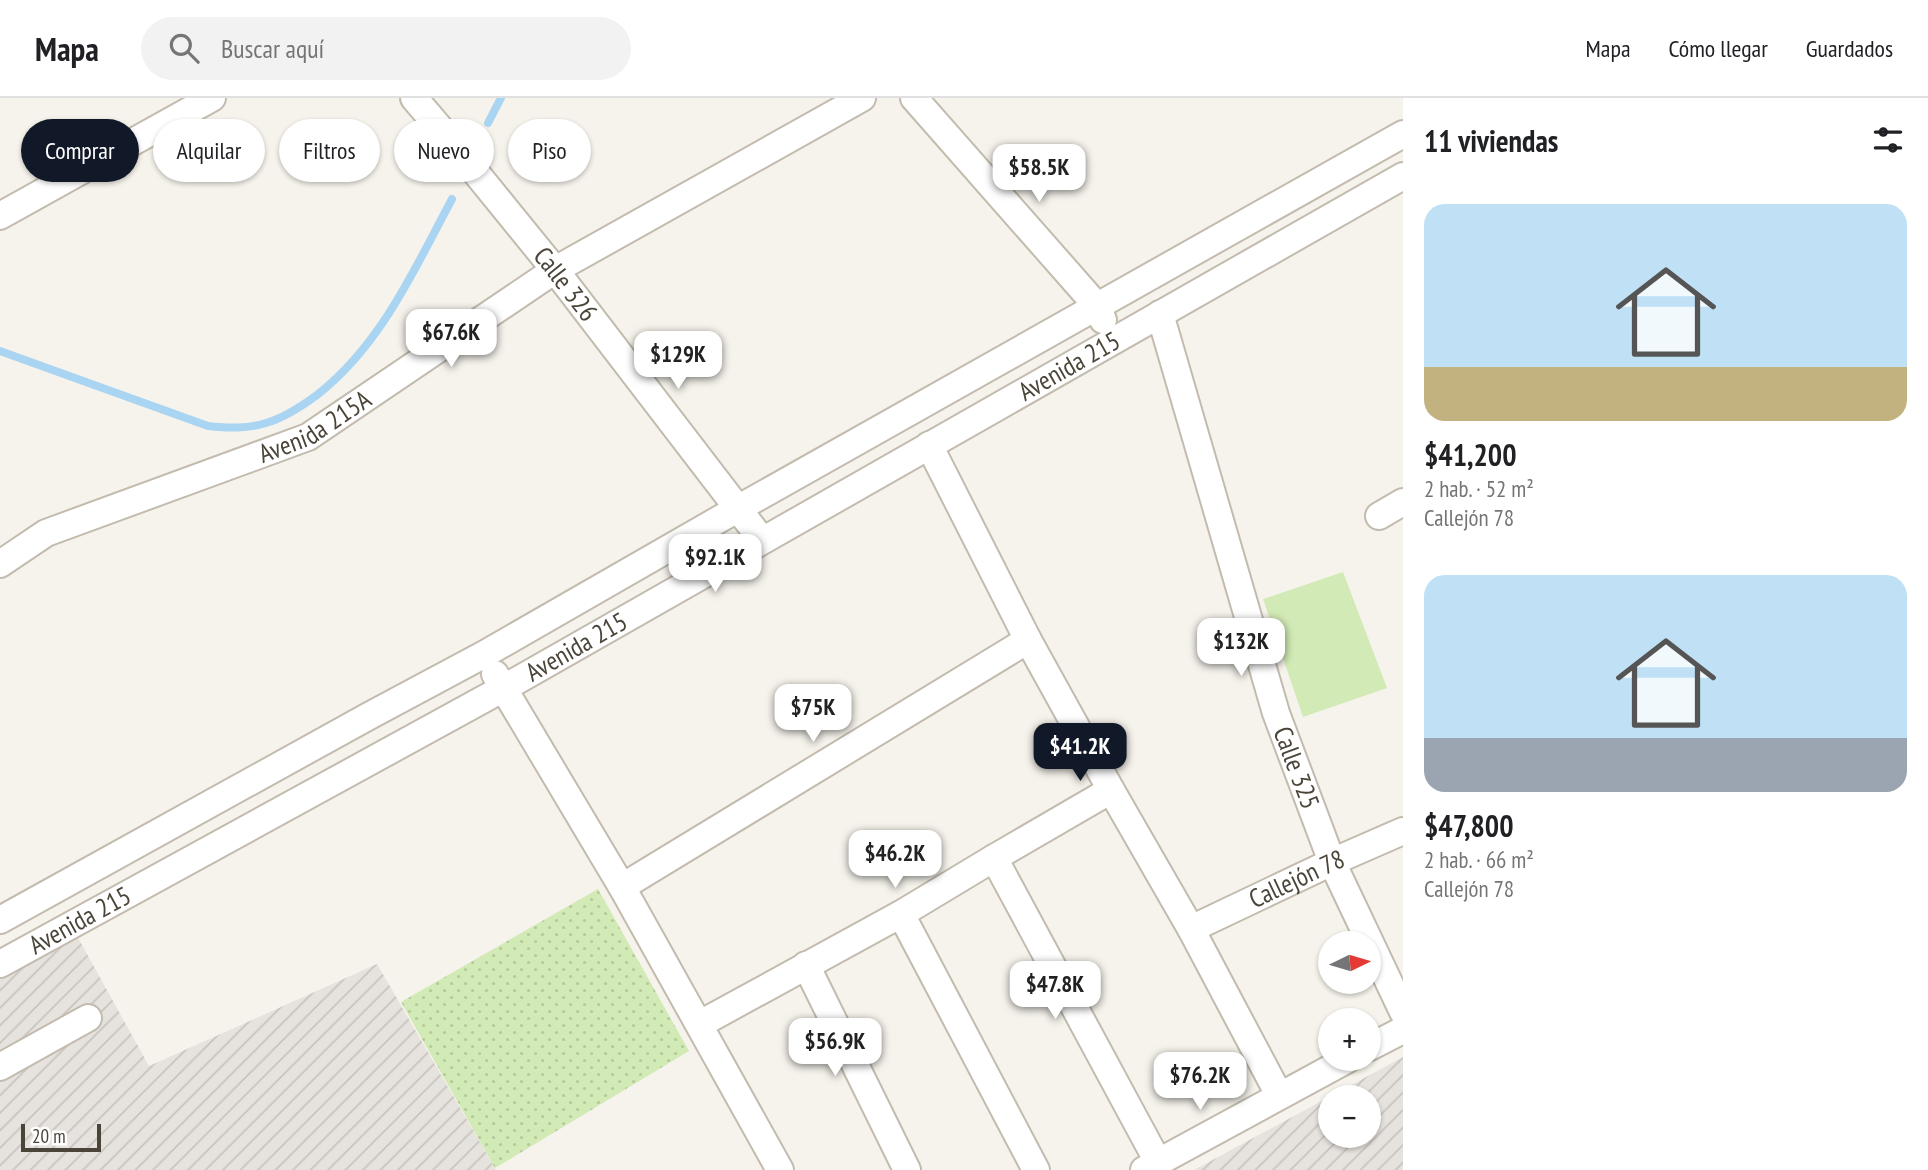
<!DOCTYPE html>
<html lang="es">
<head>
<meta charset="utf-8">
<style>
  :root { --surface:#fff; --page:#f2f2f2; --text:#202124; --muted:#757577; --line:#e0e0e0; --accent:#111827 }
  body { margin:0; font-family:"PT Sans Narrow",sans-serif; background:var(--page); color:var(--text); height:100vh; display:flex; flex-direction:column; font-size:26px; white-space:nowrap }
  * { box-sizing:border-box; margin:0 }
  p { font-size:23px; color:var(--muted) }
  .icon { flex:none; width:38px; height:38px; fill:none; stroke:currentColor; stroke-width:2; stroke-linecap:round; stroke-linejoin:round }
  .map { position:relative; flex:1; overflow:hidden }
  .drawer { display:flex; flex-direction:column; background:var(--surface); width:525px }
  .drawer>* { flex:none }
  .top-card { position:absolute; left:21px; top:21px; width:665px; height:63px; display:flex; gap:14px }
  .needle { width:46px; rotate:85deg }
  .controls { position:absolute; left:1318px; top:833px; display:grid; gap:14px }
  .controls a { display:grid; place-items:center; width:63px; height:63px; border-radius:50%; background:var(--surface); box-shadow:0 2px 5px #0004; font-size:35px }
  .scale { position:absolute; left:21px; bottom:18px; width:80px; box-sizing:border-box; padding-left:7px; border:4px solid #4b4439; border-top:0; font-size:19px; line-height:24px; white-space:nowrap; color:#4b4439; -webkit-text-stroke:5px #fff; paint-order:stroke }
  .price { position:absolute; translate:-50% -60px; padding:0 16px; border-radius:14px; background:#fff; color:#222; font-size:23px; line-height:46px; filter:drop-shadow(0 2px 4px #0008) }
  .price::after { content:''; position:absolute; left:50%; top:42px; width:21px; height:16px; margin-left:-10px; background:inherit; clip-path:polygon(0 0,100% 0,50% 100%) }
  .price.on { background:var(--accent); color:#fff }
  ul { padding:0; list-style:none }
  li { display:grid; align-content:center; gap:14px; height:371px; padding:0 21px }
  li span { display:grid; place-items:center; height:217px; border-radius:21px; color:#555 }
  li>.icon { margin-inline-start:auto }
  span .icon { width:126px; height:126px; fill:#fffc; stroke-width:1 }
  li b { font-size:30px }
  h2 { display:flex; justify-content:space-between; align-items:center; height:84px; padding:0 21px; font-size:30px }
  .chip { padding:0 24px; border-radius:32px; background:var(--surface); box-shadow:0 2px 5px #0004; font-size:24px; line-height:63px }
  .chip.on { background:var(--accent); color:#fff }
  header { display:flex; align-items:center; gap:42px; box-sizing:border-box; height:98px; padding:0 35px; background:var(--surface); border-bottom:2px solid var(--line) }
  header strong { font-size:33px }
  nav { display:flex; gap:38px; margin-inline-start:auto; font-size:24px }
  .search { width:490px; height:63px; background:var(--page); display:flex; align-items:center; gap:18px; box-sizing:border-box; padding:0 24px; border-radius:38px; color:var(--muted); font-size:26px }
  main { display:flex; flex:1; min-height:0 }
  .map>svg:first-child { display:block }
  .industrial { fill:url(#industrial-furrows); fill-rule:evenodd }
  .grass { fill:#d2eab5 }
  .park { fill:url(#park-dots) }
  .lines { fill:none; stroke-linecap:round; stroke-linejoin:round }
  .stream { stroke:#a9d4f2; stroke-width:8 }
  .minor-casing { stroke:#c2bbae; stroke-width:30 }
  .minor { stroke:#fff; stroke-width:26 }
  .labels { text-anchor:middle; stroke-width:6; stroke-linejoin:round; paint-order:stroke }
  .street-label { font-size:26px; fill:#4b4439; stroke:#fff }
</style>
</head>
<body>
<header>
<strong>Mapa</strong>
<div class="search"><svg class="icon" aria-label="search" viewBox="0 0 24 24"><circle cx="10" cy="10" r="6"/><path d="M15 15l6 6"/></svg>Buscar aquí</div>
<nav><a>Mapa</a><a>Cómo llegar</a><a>Guardados</a></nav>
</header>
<main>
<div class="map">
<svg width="1403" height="1072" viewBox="0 0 1403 1072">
  <defs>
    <pattern id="industrial-furrows" width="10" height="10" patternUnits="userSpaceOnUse" patternTransform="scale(1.75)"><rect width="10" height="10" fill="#e6e2dd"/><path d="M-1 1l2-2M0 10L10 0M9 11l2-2" fill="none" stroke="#c7c3be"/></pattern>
    <pattern id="park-dots" width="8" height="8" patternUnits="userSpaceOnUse" patternTransform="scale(1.75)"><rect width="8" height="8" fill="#d2eab5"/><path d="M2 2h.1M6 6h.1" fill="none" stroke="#b6ca9c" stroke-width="1.8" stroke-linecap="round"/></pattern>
  </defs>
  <rect width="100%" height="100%" fill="#f6f3ec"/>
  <g class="industrial">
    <polygon points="77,838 149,968 377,866 496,1072 0,1072 0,879"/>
    <path d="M1403 959V1072H1194ZM1368 999V1038H1330V999Z"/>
  </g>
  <polygon class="grass" points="1343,474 1387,590 1303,619 1263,501"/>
  <polygon class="park" points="598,791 689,953 495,1070 401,904"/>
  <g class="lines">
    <g class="stream">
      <polyline points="488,25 501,0"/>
      <path d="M0 253 208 328C228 330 247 331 266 325 284 320 302 308 317 297 381 247 414 172 452 101"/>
    </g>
    <defs>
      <g id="minor">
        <path id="s1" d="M414 0 438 28 555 172 762 442"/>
        <polyline points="914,0 1097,208 1103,222"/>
        <polyline points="0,118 212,0"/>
        <path id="s2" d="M1160 216 1276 615 1332 764 1403 914"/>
        <polyline points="929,347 1028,542 1111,692 1191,831 1279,997"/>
        <polyline points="1379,418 1403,404"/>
        <path id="s3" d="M0 466 46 435 308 339 555 172 862 0"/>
        <polyline points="495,576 622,789 780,1072"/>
        <polyline points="994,760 1158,1064"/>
        <polyline points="622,789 1028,542"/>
        <polyline points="901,816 1036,1072"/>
        <polyline points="0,822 369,618 483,557 739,410 1403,36"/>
        <path id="s4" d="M1191 831 1332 764 1403 733"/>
        <path id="s5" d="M0 866 504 590 1403 78"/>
        <polyline points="806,867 907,1072"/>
        <polyline points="700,926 901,816 994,760 1111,692"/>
        <polyline points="1368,950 1403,932"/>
        <polyline points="0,969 88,920"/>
        <polyline points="1144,1072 1348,961"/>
      </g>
    </defs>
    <use href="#minor" class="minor-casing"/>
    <use href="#minor" class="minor"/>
  </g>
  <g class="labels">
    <g class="street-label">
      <text dy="9" stroke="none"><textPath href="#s1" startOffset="240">Calle 326</textPath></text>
      <text dy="9" stroke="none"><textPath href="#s5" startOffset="1225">Avenida 215</textPath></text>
      <text dy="9" stroke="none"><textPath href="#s3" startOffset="345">Avenida 215A</textPath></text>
      <text dy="9" stroke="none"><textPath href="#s5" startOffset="658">Avenida 215</textPath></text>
      <text dy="9" stroke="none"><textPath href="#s2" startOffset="474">Calle 325</textPath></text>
      <text dy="9" stroke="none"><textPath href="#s4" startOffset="117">Callejón 78</textPath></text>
      <text dy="9" stroke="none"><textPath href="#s5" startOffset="91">Avenida 215</textPath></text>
    </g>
  </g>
</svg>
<div class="controls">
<a><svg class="needle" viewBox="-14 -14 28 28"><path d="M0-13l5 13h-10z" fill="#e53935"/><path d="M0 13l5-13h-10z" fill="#757577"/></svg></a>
<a>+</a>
<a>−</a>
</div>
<div class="scale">20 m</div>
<b class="price" style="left:1039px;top:106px">$58.5K</b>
<b class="price" style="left:451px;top:271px">$67.6K</b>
<b class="price" style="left:678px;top:293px">$129K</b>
<b class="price" style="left:715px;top:496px">$92.1K</b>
<b class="price" style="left:1241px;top:580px">$132K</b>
<b class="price" style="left:813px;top:646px">$75K</b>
<b class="price on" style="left:1080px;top:685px">$41.2K</b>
<b class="price" style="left:895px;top:792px">$46.2K</b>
<b class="price" style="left:1055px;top:923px">$47.8K</b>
<b class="price" style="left:835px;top:980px">$56.9K</b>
<b class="price" style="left:1200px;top:1014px">$76.2K</b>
<div class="top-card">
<a class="chip on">Comprar</a>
<a class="chip">Alquilar</a>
<a class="chip">Filtros</a>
<a class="chip">Nuevo</a>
<a class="chip">Piso</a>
</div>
</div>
<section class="drawer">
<h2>11 viviendas<svg class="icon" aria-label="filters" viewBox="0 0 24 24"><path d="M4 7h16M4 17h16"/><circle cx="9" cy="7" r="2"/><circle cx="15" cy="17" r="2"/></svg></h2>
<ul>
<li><span style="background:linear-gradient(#bfe0f5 75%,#c2b280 0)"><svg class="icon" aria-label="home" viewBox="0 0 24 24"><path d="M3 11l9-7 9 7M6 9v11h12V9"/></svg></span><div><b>$41,200</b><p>2 hab. · 52 m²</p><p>Callejón 78</p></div></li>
<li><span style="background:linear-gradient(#bfe0f5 75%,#9aa5b1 0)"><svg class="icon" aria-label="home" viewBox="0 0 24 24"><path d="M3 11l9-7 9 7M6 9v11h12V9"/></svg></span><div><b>$47,800</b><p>2 hab. · 66 m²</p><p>Callejón 78</p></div></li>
</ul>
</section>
</main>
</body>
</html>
